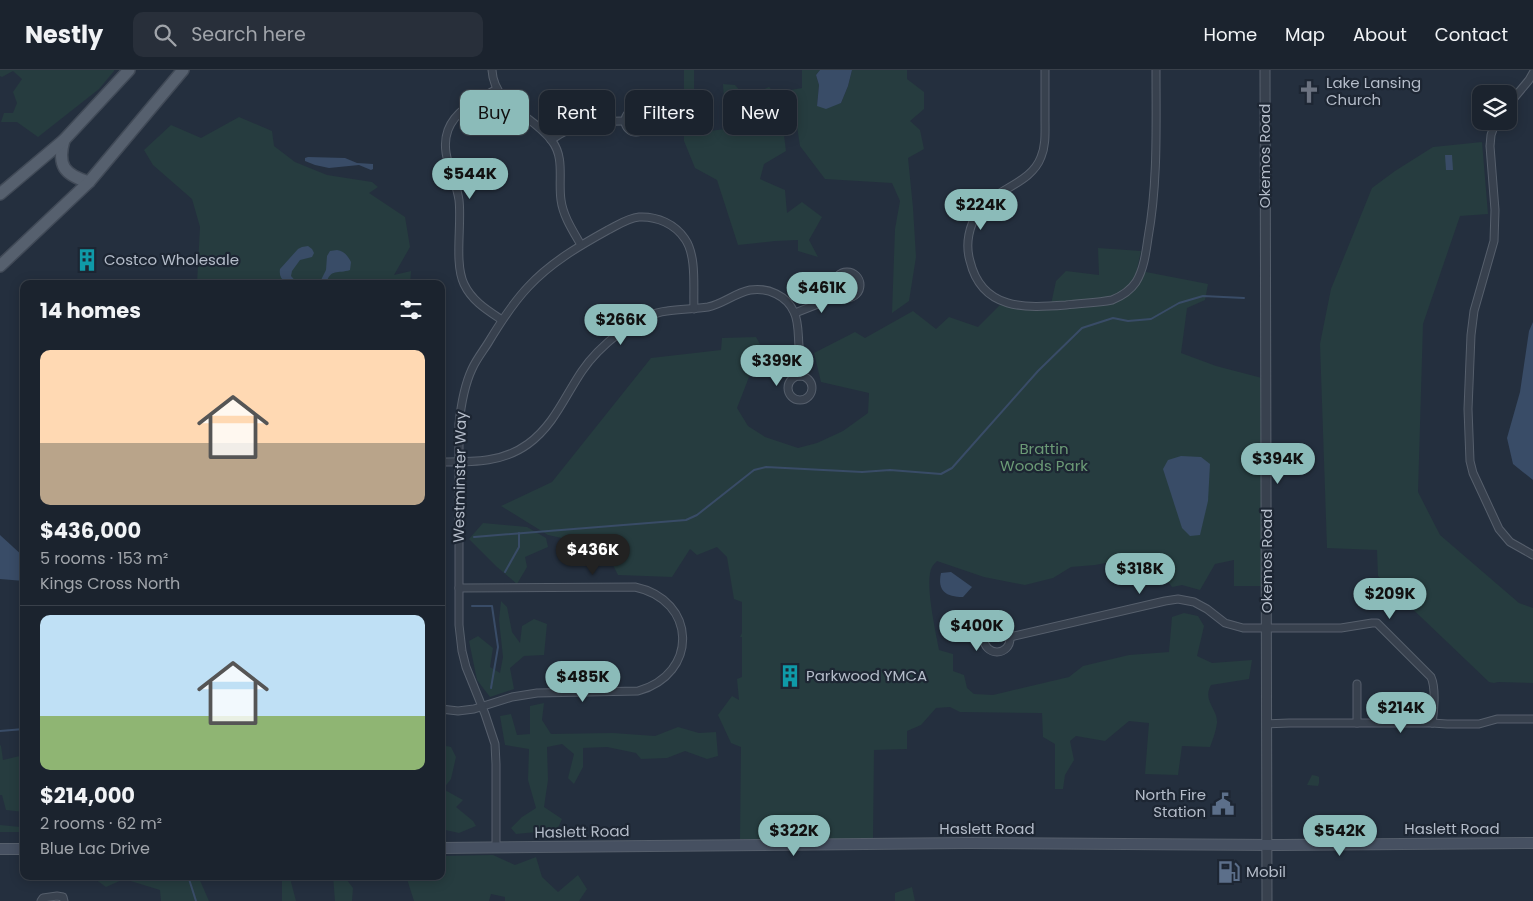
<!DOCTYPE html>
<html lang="en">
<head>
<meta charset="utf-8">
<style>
  :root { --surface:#1b232e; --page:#282f3a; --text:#f1f3f6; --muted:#a0a4aa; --line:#39404a; --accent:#8bbbb9 }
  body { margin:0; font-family:Poppins,sans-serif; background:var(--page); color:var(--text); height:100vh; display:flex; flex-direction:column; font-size:19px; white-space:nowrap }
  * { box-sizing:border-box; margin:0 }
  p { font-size:16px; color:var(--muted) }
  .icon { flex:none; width:28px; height:28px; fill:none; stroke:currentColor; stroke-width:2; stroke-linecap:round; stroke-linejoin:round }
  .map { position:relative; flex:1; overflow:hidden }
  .panel { position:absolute; left:20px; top:210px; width:425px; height:600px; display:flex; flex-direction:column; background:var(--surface); border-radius:10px; box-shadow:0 2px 12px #0003,0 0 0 1px var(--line) }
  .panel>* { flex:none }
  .top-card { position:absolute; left:460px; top:20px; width:475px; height:45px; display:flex; gap:10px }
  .controls { position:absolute; left:1472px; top:15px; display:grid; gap:10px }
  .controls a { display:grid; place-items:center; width:45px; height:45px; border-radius:10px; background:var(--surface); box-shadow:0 2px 12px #0003,0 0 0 1px var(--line); font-size:25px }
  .price { position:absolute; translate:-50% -42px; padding:0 11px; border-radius:18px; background:var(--accent); color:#111; font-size:16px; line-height:32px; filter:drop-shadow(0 1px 2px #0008) }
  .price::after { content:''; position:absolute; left:50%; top:30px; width:15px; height:11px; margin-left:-8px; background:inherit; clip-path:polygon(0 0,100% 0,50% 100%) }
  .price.current { background:#222; color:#fff }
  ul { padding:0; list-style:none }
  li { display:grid; align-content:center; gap:10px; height:265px; padding:0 20px }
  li+li { border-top:1px solid var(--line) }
  li span { display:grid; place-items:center; height:155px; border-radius:10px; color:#555 }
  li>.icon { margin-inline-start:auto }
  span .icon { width:90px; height:90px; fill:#fffc; stroke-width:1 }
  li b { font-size:21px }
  h2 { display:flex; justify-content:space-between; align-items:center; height:60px; padding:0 20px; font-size:21px }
  .chip { padding:0 18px; border-radius:10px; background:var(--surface); box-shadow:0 2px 12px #0003,0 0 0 1px var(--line); font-size:18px; line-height:45px }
  .chip.current { background:var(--accent); color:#111 }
  header { display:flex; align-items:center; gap:30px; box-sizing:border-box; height:70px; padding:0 25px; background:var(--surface); border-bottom:1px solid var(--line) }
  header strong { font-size:24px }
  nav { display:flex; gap:28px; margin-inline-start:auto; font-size:18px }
  .search { width:350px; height:45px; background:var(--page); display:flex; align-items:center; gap:12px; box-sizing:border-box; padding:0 18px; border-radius:10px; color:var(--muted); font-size:19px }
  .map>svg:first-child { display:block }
  .green { fill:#263c3f }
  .water { fill:#394c67 }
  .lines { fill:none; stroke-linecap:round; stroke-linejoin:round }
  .stream { stroke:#394c67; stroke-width:2 }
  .minor-casing { stroke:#565f6c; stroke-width:9 }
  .tertiary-casing { stroke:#565f6c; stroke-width:11 }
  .secondary-casing { stroke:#565f6c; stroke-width:12 }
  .primary-casing { stroke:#414a57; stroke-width:14 }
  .minor { stroke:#38414e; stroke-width:7 }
  .tertiary { stroke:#38414e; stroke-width:9 }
  .secondary { stroke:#465061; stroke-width:10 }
  .primary { stroke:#56606e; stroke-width:11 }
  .labels { text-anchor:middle; stroke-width:4.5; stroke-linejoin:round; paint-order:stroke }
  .poi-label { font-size:15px; fill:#b4bcc9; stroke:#1d2633; text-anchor:start }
  .street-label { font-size:15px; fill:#b4bcc9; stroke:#1d2633 }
  .park-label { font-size:15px; fill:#6b9a76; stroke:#1d2633 }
</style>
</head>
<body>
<header>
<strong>Nestly</strong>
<div class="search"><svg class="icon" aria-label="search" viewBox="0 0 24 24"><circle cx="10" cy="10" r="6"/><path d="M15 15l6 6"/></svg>Search here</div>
<nav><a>Home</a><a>Map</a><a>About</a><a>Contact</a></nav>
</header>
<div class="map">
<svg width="1533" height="831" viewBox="0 0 1533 831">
  <rect width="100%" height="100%" fill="#242f3e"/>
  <g class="green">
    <polygon points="0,0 114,0 114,1 99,19 38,67 17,52 1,52 4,43 13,43 17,33 13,22 22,9 13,1 2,7 0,6"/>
    <polygon points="684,0 694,0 694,21 700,62 726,59 723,14 735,15 746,28 769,17 783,32 791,20 802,18 802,0 820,0 816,5 819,15 817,36 841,33 848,16 852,0 907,0 907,9 924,22 924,39 910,51 920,60 924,79 908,88 913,138 916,187 909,231 892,243 895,159 900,131 892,113 825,109 800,76 795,43 782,49 786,81 764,94 760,109 785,120 787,143 802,132 822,147 809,170 818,187 798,181 798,170 775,171 738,175 717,110 695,98 684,71"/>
    <polygon points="239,47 272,61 274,76 295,92 327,105 372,112 378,117 369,123 405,147 410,177 394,205 411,201 410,214 197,214 200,157 192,129 153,95 144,80 171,55 201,68"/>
    <polygon points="1482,72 1488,144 1460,146 1423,254 1418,422 1440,465 1519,533 1533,538 1533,613 1498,612 1494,613 1489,612 1378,506 1377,480 1327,478 1320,274 1331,219 1372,118 1395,101 1433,77"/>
    <path d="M1098 178 1141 181 1137 199 1146 202 1208 214 1205 230 1187 238 1181 283 1216 296 1262 308V516H1234V490L1215 494 1200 520 1182 515 1172 517 1167 510 1169 490H1121L1095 495 1071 497 1053 508 1025 515 984 507 937 491C935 493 933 495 932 497 924 512 936 562 939 580L953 584V601L964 605 967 618 974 624 993 625 1069 607 1083 596 1129 585 1169 582 1172 547 1184 543 1198 546 1204 556 1197 586 1212 593 1252 590 1249 609 1211 615C1202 631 1218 639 1217 653 1216 661 1213 669 1210 677L1182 676 1178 705 1145 704 1149 653 1129 651 1105 671 1076 666 1070 671 1074 690 1065 705 1063 719H1055V674L1043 667 1042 643 960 642 950 637 936 638 921 655 907 661V679L874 680 873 769H740L741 677 731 673 718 645 732 626 739 630 737 609 742 607V567H740L742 563V532L734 529 727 487 717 477 697 485 690 479 672 507 618 505 604 477 548 465 501 436 552 412 651 288 721 280 722 268 756 267 761 276 737 338 748 356 765 367 798 378 817 373 843 361 868 343 869 323 821 312 814 283 855 262 865 268 913 241 936 259 949 247 978 257 1000 235 1025 240 1050 239 1056 211 1066 201 1099 205Z"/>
    <polygon points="483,453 527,457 546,468 548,477 525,487 527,497 517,514 497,497 469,469"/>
    <polygon points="501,531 507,537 512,562 520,573 522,556 534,549 547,554 544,585 524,586 510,598 514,619 490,627 477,610 469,571 478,566 493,578 490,597 500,603 503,587 499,550"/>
    <polygon points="544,633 542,650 551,664 613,663 655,666 678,657 699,663 716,662 718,686 707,689 685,681 667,688 641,689 636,683 607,677 583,678 583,697 574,714 568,708 574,684 562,674 547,677 548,710 544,737 562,749 557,760 516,764 511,758 522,747 536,738 528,710 529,679 505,675 500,646 511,644 517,665 530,664 530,636"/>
    <polygon points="0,675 1,676 3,690 24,685 24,742 6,740 2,725 0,725"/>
    <polygon points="441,675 451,677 456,687 451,709 443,719 463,730 456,737 473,751 476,756 459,763 441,759"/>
    <polygon points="1312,705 1317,706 1319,707 1319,713 1318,716 1307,715"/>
    <polygon points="0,755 20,757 20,762 0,762"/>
    <polygon points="493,785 515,795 536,787 542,807 558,822 578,805 587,819 579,831 505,831 505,827 491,824 489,831 414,831 406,806 441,806 441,786"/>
    <polygon points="91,806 198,806 209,831 161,831 160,820 124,809 106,817"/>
    <polygon points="282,806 294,806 291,812 296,831 282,831"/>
    <polygon points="333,806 344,806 353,818 352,831 335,831"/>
    <polygon points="912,817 915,831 895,831 895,823"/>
  </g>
  <g class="water">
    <polygon points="820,0 852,0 848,16 841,33 826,39 817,36 819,15 816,5"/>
    <polygon points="1445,85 1452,85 1453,100 1446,100"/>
    <polygon points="308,87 345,88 357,93 373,94 373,99 371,100 359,95 329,98 315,95 305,91 305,88"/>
    <path d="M308 176 312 179 314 183 312 187 300 190 292 201 291 206 298 214C288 214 278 211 280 199L298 179 302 177Z"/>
    <path d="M337 180C344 181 348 186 351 192L350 200C338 204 330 198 326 214H319L326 200 327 186 330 181Z"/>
    <polygon points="1533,252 1533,410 1513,394 1507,368 1520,322 1529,261"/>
    <polygon points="1181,386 1201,387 1210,394 1208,431 1200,465 1190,466 1182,458 1163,399 1168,390"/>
    <polygon points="0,465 24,487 24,511 0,509"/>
    <path d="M951 502 972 517 963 527C946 527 937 521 941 503Z"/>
  </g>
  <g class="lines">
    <g class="stream">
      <polyline points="441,455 443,455"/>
      <polyline points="474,467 686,450 697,445 754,400 766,397 862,402 890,400 941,404 952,398 1038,301 1082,258 1113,248 1128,251 1151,249 1179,233 1203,226 1244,228"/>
      <polyline points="505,502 519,477 519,463"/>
      <polyline points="472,536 492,536 498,577 491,618"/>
      <polyline points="0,661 24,659"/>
      <polyline points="189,809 196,831"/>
    </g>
    <defs>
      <g id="minor">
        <path d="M492 0C494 36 533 45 552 71 565 88 558 110 561 130 563 146 573 161 581 175"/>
        <path d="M1045 0C1045 16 1045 33 1045 49 1045 62 1046 75 1041 87 1031 114 996 118 979 141 969 155 965 174 970 191 982 241 1026 238 1066 235 1081 233 1097 233 1112 230 1122 226 1130 221 1136 212 1144 199 1146 182 1148 168 1158 113 1156 56 1156 0"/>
        <path d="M497 19C479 29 456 39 448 60 439 84 456 107 459 130 462 154 454 193 464 214 472 231 487 240 502 250"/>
        <polyline points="1509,34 1529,10 1533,3"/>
        <circle cx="636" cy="51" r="11"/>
        <polyline points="1496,51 1491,65 1490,76 1495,140 1494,171 1474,241 1471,265 1468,339 1470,391 1473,403 1499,459 1510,472 1533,485"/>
        <path d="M551 70C578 51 593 51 624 51"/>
        <circle cx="847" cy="215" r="13"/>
        <polyline points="795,243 823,232 837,223"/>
        <circle cx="800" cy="318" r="12"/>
        <path d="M441 392C472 392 502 393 528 374 554 355 565 326 582 301 592 286 605 274 619 263 633 253 649 243 667 241 681 239 694 239 708 237 723 234 735 223 750 220 768 217 787 226 794 242 799 252 798 266 799 276 800 286 802 296 800 306"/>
        <circle cx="997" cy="569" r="13"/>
        <path d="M1010 567 1165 531 1178 529 1194 532 1207 539 1225 553 1243 558H1341L1372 553H1377L1431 607C1436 618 1434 641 1432 653"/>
        <polyline points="1357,614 1357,653"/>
        <path d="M441 639 458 641 474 639 512 627 537 623 638 621C699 604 697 530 635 517L459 518"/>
        <polyline points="1267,654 1289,653 1432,653 1447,654 1479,654 1497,649 1533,649"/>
        <path d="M496 778V694L495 674 485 644 466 597 462 581 459 555V354C461 335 464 316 472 299 476 290 483 281 488 273 500 253 512 234 528 217 550 193 579 176 608 160 618 155 628 148 639 147 657 146 675 154 685 169 697 186 693 219 694 239"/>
        <polyline points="41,831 43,828 57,826 63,827 64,831"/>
      </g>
      <polyline id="tertiary" points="1265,0 1267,831"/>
      <g id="secondary">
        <polyline points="441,778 967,773 1280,775 1533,773"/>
        <polyline points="0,779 24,779"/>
      </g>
      <g id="primary">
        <path d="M64 70C57 95 64 105 89 112"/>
        <polyline points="0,124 64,70 129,0"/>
        <polyline points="0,196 89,112 183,0"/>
      </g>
    </defs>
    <use href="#minor" class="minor-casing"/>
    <use href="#tertiary" class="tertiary-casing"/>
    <use href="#secondary" class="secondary-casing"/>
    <use href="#primary" class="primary-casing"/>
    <use href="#minor" class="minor"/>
    <use href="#tertiary" class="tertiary"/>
    <use href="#secondary" class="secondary"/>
    <use href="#primary" class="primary"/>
  </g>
  <defs>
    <symbol id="church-bare" viewBox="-9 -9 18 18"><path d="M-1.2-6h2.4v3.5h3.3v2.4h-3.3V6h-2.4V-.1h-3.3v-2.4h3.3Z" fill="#6b7280" stroke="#1d2633" stroke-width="2.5" paint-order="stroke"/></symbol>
    <symbol id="building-bare" viewBox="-9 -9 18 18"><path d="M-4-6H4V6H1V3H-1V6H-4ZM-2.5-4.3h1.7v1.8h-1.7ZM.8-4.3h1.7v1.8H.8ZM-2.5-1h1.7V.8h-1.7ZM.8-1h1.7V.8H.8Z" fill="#0f9aa8" stroke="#1d2633" stroke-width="2.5" paint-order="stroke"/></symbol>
    <symbol id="civic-bare" viewBox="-9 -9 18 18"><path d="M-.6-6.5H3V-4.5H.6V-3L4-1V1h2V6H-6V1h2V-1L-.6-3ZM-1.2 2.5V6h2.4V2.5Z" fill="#5c6f8a" stroke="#1d2633" stroke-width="2.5" paint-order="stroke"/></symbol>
    <symbol id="fuel-bare" viewBox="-9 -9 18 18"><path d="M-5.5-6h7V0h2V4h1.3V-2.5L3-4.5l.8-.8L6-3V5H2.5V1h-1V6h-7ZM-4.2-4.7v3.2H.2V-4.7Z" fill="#5c6f8a" stroke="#1d2633" stroke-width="2.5" paint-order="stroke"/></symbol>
  </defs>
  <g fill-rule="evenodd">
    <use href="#church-bare" x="1293" y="6" width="32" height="32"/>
    <use href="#building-bare" x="71" y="174" width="32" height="32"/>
    <use href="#building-bare" x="774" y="590" width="32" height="32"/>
    <use href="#civic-bare" x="1207" y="718" width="32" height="32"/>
    <use href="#fuel-bare" x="1213" y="786" width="32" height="32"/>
  </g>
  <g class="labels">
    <g class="poi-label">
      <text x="1326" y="18">Lake Lansing<tspan x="1326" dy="17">Church</tspan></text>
      <text x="104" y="195">Costco Wholesale</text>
      <text x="806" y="611">Parkwood YMCA</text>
      <text x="1206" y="730" text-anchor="end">North Fire<tspan x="1206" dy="17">Station</tspan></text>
      <text x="1246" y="807">Mobil</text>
    </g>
    <g class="street-label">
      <text transform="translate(1265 86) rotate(-90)" y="5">Okemos Road</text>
      <text transform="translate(460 407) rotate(-89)" y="5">Westminster Way</text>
      <text transform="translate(1267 491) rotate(-90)" y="5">Okemos Road</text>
      <text x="987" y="764">Haslett Road</text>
      <text x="1452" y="764">Haslett Road</text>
      <text transform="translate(582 762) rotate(-1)" y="5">Haslett Road</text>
    </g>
    <g class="park-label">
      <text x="1044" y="384">Brattin<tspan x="1044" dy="17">Woods Park</tspan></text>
    </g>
  </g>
</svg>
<div class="controls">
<a><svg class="icon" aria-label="layers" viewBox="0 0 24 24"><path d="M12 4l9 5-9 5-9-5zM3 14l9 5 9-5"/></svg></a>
</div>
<b class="price" style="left:470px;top:130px">$544K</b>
<b class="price" style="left:981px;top:161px">$224K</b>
<b class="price" style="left:822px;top:244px">$461K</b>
<b class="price" style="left:621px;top:276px">$266K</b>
<b class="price" style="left:777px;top:317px">$399K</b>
<b class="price" style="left:1278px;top:415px">$394K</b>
<b class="price current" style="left:593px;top:506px">$436K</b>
<b class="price" style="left:1140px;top:525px">$318K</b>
<b class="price" style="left:1390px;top:550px">$209K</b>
<b class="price" style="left:977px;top:582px">$400K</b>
<b class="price" style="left:583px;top:633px">$485K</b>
<b class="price" style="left:1401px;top:664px">$214K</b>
<b class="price" style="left:794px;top:787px">$322K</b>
<b class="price" style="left:1340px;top:787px">$542K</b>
<div class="top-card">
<a class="chip current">Buy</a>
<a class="chip">Rent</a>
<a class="chip">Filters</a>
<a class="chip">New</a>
</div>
<section class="panel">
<h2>14 homes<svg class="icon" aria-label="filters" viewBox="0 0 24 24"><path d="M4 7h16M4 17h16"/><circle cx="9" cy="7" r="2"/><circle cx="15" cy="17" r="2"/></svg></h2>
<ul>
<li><span style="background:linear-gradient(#ffd9b3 60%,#b9a48a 0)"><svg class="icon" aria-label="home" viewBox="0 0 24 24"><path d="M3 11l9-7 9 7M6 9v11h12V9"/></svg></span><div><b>$436,000</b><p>5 rooms · 153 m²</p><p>Kings Cross North</p></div></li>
<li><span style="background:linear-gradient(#bfe0f5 65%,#8fb573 0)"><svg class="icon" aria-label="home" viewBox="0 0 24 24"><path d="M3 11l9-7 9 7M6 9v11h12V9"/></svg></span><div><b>$214,000</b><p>2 rooms · 62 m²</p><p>Blue Lac Drive</p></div></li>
</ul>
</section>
</div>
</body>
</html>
